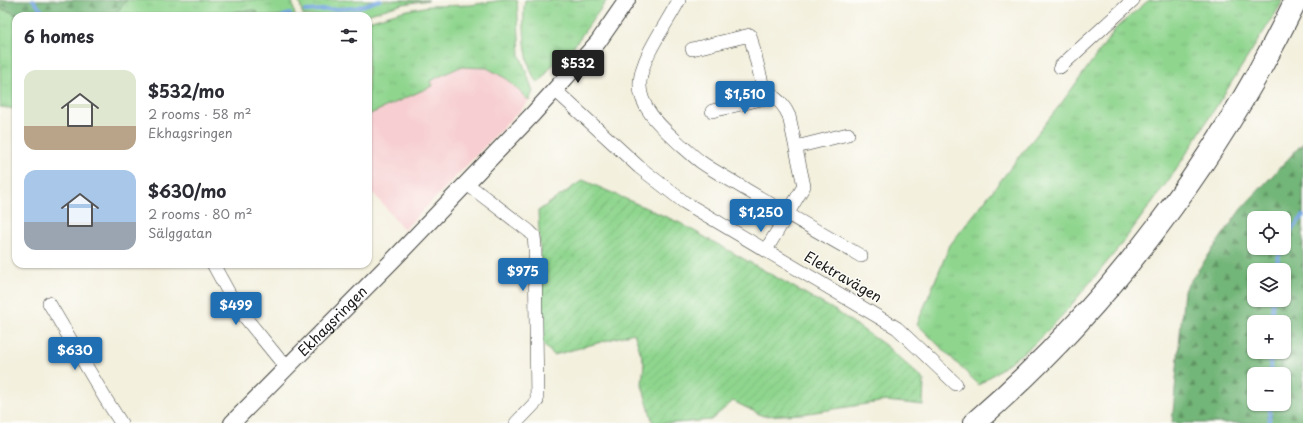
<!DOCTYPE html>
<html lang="en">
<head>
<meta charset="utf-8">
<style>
  :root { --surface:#fff; --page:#f2f2f3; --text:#2b2b33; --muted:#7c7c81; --accent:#1f6fb2 }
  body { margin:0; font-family:"Playpen Sans",sans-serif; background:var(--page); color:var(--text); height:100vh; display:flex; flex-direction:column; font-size:15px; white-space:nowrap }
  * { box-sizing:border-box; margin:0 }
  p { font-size:13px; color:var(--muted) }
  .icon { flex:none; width:22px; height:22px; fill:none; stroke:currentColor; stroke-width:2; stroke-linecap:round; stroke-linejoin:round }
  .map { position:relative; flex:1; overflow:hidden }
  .drawer { position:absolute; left:12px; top:12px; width:360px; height:256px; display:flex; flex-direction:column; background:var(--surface); border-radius:12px; box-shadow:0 1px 3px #0004 }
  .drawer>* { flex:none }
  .tools { position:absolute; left:1247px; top:211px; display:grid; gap:8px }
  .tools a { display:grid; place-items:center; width:44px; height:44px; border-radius:8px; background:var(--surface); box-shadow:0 1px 3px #0004; font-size:20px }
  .price { position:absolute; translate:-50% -34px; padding:0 9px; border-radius:4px; background:var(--accent); color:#fff; font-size:13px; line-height:26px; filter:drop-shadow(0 1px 2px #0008) }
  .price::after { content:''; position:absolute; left:50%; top:24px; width:12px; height:9px; margin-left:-6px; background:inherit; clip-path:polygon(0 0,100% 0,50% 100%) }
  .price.active { background:#222; color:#fff }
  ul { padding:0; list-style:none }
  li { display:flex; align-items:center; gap:12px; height:100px; padding:0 12px }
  li span { display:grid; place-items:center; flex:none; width:112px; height:80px; border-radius:12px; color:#555 }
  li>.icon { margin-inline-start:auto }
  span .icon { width:48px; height:48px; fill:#fffc; stroke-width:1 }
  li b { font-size:17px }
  h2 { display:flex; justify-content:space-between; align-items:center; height:48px; padding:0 12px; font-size:17px }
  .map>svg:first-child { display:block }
  .built { fill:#f7cfd2 }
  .grass { fill:url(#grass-tufts); stroke:#567855 }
  .forest { fill:url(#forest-firs); stroke:#48694a; fill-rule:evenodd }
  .garden { fill:url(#garden-furrows); stroke:#567855 }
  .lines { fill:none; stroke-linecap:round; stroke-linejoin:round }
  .stream { stroke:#75a6e0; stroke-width:4 }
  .minor-casing { stroke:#3c3c39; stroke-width:14 }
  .tertiary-casing { stroke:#3c3c39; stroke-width:18 }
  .trunk-casing { stroke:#3c3c39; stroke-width:24 }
  .minor { stroke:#fff; stroke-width:13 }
  .tertiary { stroke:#fff; stroke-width:16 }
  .trunk { stroke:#fff; stroke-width:22 }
  .labels { text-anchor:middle; stroke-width:3; stroke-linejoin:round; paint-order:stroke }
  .street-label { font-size:14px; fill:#1c1c1c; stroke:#fdfcf7 }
</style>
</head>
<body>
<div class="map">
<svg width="1303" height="423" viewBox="0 0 1303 423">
  <defs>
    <pattern id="grass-tufts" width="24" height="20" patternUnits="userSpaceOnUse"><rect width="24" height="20" fill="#8fd58e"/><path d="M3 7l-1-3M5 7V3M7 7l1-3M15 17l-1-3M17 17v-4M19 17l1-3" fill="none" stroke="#7bb67a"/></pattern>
    <pattern id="forest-firs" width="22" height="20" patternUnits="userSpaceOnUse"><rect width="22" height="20" fill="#73b679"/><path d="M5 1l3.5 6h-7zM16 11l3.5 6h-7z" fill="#5e9362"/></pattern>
    <pattern id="garden-furrows" width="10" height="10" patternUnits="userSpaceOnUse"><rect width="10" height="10" fill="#8fd58e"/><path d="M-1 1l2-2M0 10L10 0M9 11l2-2" fill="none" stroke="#7bb67a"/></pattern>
  </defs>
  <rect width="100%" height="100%" fill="#fdfcf7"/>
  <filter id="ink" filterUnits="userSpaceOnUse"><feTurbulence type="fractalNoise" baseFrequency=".025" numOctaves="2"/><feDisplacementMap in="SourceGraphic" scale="8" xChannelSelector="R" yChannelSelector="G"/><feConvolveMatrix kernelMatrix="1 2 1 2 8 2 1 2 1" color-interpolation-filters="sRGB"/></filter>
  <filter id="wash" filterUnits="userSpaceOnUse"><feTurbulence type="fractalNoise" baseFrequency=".012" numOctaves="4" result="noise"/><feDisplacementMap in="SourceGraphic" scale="16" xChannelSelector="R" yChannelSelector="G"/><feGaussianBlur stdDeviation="0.9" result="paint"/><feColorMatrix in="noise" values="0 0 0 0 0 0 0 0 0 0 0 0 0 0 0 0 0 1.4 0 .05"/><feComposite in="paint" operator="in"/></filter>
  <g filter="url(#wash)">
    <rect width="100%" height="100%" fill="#f3f0de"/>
    <polygon class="built" points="460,67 487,68 507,79 529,101 404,230 368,187 368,115 432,86 430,82"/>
    <g class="grass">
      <polygon points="127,0 292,0 295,16 261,16 239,11 219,16 115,16 115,14"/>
      <polygon points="299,0 429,0 403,4 363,16 303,16"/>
      <polygon points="502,0 517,0 520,55 533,91 529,101 507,79 487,68 460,67 430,81 432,86 368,115 368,21 403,11 429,6 471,5"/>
      <path d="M525 0H607L574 46 561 56 549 69 542 80 538 82C524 72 522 16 525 0Z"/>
      <polygon points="1149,0 1282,0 1280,6 1176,170 1117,250 1062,316 1033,345 979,385 917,324 950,245 1063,101 1117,27"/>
      <polygon points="0,9 9,11 18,16 16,16 16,109 0,107"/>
    </g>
    <g class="forest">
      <polygon points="0,0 127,0 115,14 115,16 18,16 9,11 0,9"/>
      <polygon points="254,10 261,16 219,16 239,11"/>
      <path d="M1303 143V423H1172L1184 290 1241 209ZM1254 218H1284V248H1254ZM1254 270H1284V300H1254ZM1254 322H1284V352H1254ZM1254 374H1284V404H1254Z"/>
    </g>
    <polygon class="garden" points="583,180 680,223 836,311 885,345 924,380 923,405 886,401 802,414 763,416 733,401 711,420 677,423 653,423 642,385 644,363 634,333 554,355 542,344 540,251 538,211"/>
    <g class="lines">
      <g class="stream">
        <polyline points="33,0 46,16"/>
        <polyline points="305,11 355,8 380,0"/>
        <polyline points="283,16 290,14"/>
        <polyline points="1284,239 1303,216"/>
        <polyline points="1276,270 1277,262 1281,248"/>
        <polyline points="1271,322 1273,300"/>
        <polyline points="1270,374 1271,352"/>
        <polyline points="1269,423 1270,404"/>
      </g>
    </g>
  </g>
  <g filter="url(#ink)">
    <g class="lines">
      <defs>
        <g id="minor">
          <path d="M679 0C667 24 642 55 640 82 638 109 665 130 682 146 688 151 694 157 701 162 715 172 731 180 745 189 784 212 822 234 861 256"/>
          <path d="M692 49 750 35 763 87C774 99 782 100 789 116L804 186 766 250"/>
          <polyline points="1060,67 1133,0"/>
          <polyline points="555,90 639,167 684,202 897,328 956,384"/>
          <polyline points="712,111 773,96"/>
          <polyline points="796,147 848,134"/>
          <polyline points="467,184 529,231 534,236 535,247 537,401 516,423"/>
          <polyline points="213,264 236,306 279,359 287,366"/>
          <polyline points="49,303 105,398 121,423"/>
        </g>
        <g id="tertiary">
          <path id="s1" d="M232 423 392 261 532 115 598 42 627 0"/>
        </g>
        <path id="trunk" d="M974 423C1108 308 1219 159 1296 0"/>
      </defs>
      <use href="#minor" class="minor-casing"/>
      <use href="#tertiary" class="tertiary-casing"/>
      <use href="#trunk" class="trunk-casing"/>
      <use href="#minor" class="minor"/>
      <use href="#tertiary" class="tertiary"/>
      <use href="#trunk" class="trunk"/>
    </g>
  </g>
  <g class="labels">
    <g class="street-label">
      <text transform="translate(843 277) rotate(30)" y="5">Elektravägen</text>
      <text dy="5" stroke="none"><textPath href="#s1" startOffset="143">Ekhagsringen</textPath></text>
    </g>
  </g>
</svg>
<div class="tools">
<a><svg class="icon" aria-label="locate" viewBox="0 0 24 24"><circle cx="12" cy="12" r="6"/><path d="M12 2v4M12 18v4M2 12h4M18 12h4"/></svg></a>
<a><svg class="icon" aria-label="layers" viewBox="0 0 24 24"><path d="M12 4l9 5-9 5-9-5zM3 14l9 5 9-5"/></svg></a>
<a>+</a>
<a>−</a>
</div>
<b class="price active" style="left:578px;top:84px">$532</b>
<b class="price" style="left:745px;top:115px">$1,510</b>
<b class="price" style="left:761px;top:233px">$1,250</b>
<b class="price" style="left:523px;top:292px">$975</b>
<b class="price" style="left:236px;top:326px">$499</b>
<b class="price" style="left:75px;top:371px">$630</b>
<section class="drawer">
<h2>6 homes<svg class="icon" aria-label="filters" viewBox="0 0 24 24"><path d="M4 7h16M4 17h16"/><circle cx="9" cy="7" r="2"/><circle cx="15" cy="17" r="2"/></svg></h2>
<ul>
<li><span style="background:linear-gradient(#dfe7d0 70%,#b9a48a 0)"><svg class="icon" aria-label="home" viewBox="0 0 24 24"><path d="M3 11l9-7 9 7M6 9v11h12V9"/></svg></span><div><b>$532/mo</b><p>2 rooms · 58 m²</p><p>Ekhagsringen</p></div></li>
<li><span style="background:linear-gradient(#a9c7e8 65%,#9aa5b1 0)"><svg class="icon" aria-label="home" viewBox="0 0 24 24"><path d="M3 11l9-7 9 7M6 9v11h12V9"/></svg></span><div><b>$630/mo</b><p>2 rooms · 80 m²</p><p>Sälggatan</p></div></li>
</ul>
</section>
</div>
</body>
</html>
